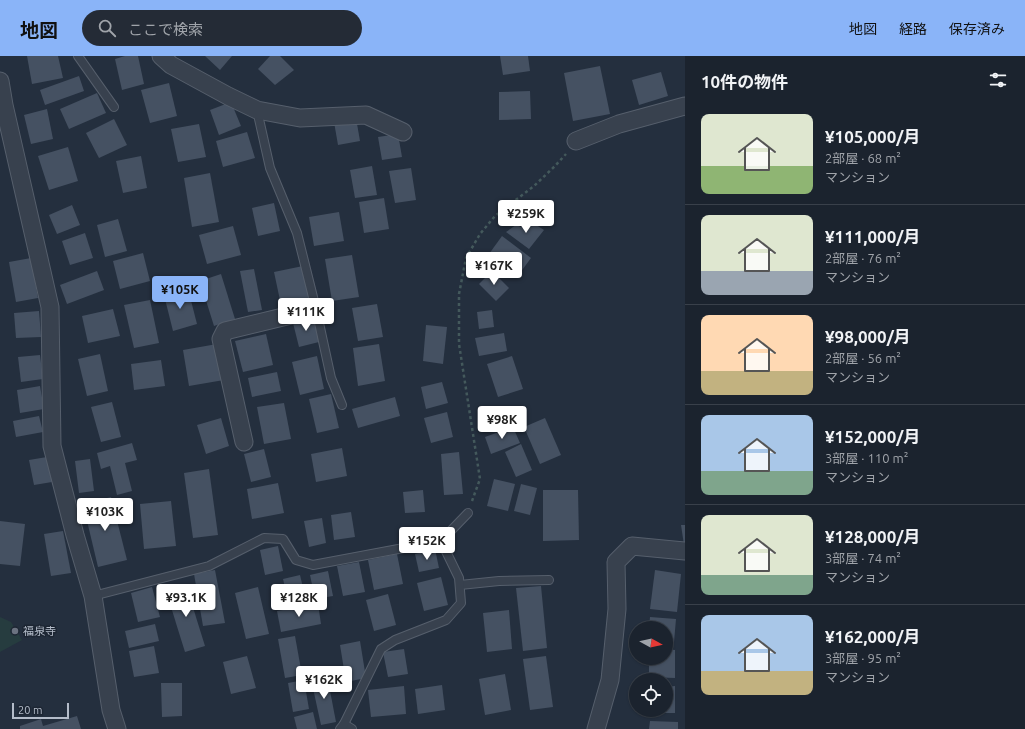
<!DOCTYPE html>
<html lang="ja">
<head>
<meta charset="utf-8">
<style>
  :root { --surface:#1b232e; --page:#242b36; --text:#f1f3f6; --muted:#a0a4aa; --line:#39404a; --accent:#8ab4f8 }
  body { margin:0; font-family:Ubuntu,"Noto Sans JP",sans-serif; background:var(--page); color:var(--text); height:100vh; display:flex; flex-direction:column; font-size:15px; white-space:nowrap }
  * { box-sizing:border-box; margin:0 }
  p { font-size:13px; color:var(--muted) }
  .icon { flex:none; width:22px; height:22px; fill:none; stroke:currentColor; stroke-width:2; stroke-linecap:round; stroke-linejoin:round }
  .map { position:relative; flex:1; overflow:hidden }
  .drawer { display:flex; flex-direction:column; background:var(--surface); width:340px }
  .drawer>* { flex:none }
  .needle { width:26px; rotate:98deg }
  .buttons { position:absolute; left:629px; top:565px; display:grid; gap:8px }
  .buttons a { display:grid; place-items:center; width:44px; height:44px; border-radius:50%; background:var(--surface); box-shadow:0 1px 3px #0004,0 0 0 1px var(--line); font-size:20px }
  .scale { position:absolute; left:12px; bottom:10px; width:57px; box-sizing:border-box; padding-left:4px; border:2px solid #b4bcc9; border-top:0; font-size:11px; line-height:14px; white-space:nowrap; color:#b4bcc9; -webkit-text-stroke:3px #1d2633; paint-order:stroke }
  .price { position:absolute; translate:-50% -34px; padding:0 9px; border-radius:4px; background:#fff; color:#222; font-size:13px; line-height:26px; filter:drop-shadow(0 1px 2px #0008) }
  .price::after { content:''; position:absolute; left:50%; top:24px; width:12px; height:9px; margin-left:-6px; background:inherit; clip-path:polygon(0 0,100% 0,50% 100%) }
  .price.current { background:var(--accent); color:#111 }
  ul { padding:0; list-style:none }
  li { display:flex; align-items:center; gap:12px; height:100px; padding:0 16px }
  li+li { border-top:1px solid var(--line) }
  li span { display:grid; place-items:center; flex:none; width:112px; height:80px; border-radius:8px; color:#555 }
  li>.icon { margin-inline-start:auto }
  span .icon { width:48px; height:48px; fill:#fffc; stroke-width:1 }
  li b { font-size:17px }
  h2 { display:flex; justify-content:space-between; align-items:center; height:48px; padding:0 16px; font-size:17px }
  header { display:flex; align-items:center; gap:24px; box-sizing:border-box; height:56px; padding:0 20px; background:var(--accent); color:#111 }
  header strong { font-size:19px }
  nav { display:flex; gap:22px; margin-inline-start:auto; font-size:14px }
  .search { width:280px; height:36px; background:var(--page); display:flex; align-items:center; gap:10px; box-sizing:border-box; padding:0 14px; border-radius:22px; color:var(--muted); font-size:15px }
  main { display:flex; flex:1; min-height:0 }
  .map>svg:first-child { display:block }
  .green { fill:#263c3f }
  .building { fill:#455162 }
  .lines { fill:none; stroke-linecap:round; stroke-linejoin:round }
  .service-casing { stroke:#565f6c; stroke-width:10 }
  .minor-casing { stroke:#565f6c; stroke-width:19 }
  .path { stroke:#44595c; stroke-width:2.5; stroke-dasharray:3 3; stroke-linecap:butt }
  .service { stroke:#38414e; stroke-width:8 }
  .minor { stroke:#38414e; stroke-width:17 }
  .worship-dot { fill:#6b7280; stroke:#1d2633; stroke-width:1.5 }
  .labels { text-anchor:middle; stroke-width:3; stroke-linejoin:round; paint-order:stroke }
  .poi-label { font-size:11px; fill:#b4bcc9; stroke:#1d2633; text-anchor:start }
</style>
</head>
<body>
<header>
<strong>地図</strong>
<div class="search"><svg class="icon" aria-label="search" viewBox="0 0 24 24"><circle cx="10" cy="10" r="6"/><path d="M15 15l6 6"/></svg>ここで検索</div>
<nav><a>地図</a><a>経路</a><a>保存済み</a></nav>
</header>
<main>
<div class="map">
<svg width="685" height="673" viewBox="0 0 685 673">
  <rect width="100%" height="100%" fill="#242f3e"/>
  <polygon class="green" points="0,561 11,566 22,584 0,596"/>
  <g class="building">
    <polygon points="27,0 58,0 63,22 32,28"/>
    <polygon points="125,0 138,0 144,28 122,34 115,3"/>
    <polygon points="205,0 232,0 220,14"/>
    <polygon points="270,0 280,0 294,14 275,29 258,13"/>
    <polygon points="500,0 528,0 530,15 503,19"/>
    <polygon points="600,10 610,58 573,65 564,17"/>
    <polygon points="661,16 668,40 639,49 632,24"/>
    <polygon points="79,20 84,35 45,49 40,34"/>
    <polygon points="169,27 177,60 150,67 141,34"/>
    <polygon points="530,35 531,63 499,64 499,36"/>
    <polygon points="97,37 106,57 69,73 60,53"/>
    <polygon points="231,46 241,70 219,79 210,54"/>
    <polygon points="47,53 53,83 31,88 24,59"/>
    <polygon points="356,62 360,85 338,89 334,66"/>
    <polygon points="114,63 127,89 99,102 86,77"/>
    <polygon points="199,68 206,101 178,106 171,73"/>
    <polygon points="247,76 255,102 223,111 216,85"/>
    <polygon points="398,78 402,101 382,104 378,81"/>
    <polygon points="68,91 78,125 49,134 38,100"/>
    <polygon points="141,100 147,132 123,137 116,105"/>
    <polygon points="372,110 377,139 355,142 350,114"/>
    <polygon points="411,112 416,144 395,147 389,115"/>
    <polygon points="210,117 219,166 192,171 184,122"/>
    <polygon points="384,142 389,173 364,177 359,146"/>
    <polygon points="274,147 280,175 258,180 252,152"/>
    <polygon points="72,149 80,169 57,178 49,159"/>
    <polygon points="339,156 344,185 314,190 309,161"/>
    <polygon points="118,163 127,195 105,201 97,169"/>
    <polygon points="530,165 544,174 529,193 506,176 516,169 521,171"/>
    <polygon points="233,170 241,199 207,208 199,179"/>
    <polygon points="85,177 93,202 70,209 62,185"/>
    <polygon points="502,180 531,202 517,221 489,198"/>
    <polygon points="143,197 150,225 120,233 113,205"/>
    <polygon points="352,199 359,241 332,245 325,203"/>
    <polygon points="31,202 38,242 16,246 9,206"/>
    <polygon points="303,210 309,244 281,249 274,216"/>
    <polygon points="254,213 262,254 248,256 240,215"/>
    <polygon points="97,215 104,234 67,248 60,229"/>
    <polygon points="492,215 509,232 496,245 479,228"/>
    <polygon points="221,218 235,263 214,270 200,225"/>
    <polygon points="188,233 197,268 173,275 164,239"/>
    <polygon points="150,244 159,287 134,292 124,249"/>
    <polygon points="377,248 383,281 358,285 352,252"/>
    <polygon points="113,253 120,280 88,287 82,260"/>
    <polygon points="492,254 494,271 479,273 477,256"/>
    <polygon points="39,255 41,281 16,282 14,257"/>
    <polygon points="313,262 319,286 299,291 293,267"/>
    <polygon points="426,269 447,271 443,308 423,305"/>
    <polygon points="504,277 507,295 479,300 475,282"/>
    <polygon points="266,278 273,309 243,316 235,285"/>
    <polygon points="217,288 224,324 189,330 183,294"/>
    <polygon points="379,288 385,325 358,330 353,292"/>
    <polygon points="100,298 108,335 87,340 78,303"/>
    <polygon points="40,299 43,323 21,326 18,301"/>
    <polygon points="317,300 324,333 300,339 292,306"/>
    <polygon points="512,300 523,333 498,341 487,308"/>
    <polygon points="161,304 165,330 134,334 131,308"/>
    <polygon points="277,316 281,335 252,341 248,322"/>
    <polygon points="442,326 448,347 426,353 421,331"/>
    <polygon points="40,330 44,353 20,357 17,334"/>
    <polygon points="331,338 339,372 317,377 309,343"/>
    <polygon points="395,341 400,360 358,372 352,353"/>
    <polygon points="112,346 121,381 101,386 91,351"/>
    <polygon points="284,347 291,383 264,388 257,351"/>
    <polygon points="447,356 453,381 431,387 424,362"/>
    <polygon points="39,360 43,376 16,381 13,365"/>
    <polygon points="221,362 229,390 206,398 197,369"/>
    <polygon points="545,362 561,399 540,408 524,371"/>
    <polygon points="513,371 520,387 491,398 485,381"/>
    <polygon points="132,387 137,404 125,407 132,435 117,439 110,410 101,413 97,397"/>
    <polygon points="521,388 532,414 516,421 505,396"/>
    <polygon points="342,392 347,420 316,426 311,398"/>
    <polygon points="264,393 271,421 251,426 244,398"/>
    <polygon points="459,396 463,438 444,439 441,398"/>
    <polygon points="47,401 52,426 34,429 29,404"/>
    <polygon points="90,403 94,435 79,437 75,405"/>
    <polygon points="209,413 218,479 193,482 184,417"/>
    <polygon points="494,423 515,428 508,455 487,450"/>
    <polygon points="278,427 284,457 252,463 247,433"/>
    <polygon points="521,428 537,432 530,459 514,455"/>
    <polygon points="423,434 425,456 405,457 403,436"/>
    <polygon points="543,434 578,434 579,484 543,485"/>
    <polygon points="111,441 127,504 98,511 83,448"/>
    <polygon points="171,445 176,490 144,493 140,448"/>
    <polygon points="351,456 355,481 334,484 331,459"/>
    <polygon points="322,462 326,487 309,491 304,465"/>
    <polygon points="0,465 25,468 20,510 0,508"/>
    <polygon points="681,469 685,469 685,489 684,489"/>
    <polygon points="63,475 71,517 51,520 44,478"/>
    <polygon points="278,490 283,515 265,519 260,494"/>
    <polygon points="435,493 439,512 419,516 415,498"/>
    <polygon points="397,498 403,528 374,534 368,504"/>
    <polygon points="359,506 365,536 343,540 337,510"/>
    <polygon points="215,514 225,567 203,570 194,518"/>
    <polygon points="655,514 681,518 677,556 650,553"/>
    <polygon points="328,515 333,540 315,543 310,519"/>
    <polygon points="300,519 305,540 288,544 283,523"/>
    <polygon points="441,521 448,549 424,555 417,527"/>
    <polygon points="186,529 205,590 185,596 166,535"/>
    <polygon points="541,530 547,592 523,595 516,532"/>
    <polygon points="152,531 160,561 138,566 131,537"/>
    <polygon points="258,531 269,578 246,583 235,537"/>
    <polygon points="388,538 396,569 374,575 366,544"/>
    <polygon points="318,548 321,568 281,576 277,555"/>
    <polygon points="509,554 512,593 487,596 483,557"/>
    <polygon points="650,561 676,563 674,586 666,586 666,572 649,572"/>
    <polygon points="155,568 159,585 129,592 125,575"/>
    <polygon points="295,580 302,619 285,622 278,583"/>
    <polygon points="360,585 366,622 346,626 340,589"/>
    <polygon points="154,590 159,617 134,621 129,595"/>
    <polygon points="404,593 408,618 388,621 383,596"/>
    <polygon points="666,593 675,594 675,622 649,621 649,602 666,602"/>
    <polygon points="247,600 256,632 231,638 223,606"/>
    <polygon points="546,600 553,651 530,654 523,603"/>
    <polygon points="505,618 511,654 485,659 479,623"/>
    <polygon points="327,619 336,666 321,669 311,623"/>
    <polygon points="304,624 309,653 293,656 288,627"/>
    <polygon points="161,627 182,627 182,660 162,661"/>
    <polygon points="442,629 445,654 418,658 415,633"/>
    <polygon points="404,630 406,658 371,661 368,634"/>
    <polygon points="675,630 675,657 648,657 648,654 666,654 666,631"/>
    <polygon points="313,656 317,673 297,673 294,661"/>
    <polygon points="77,660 81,673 20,673 20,670 41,663 43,670"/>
    <polygon points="650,665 678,666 678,673 649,673"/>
  </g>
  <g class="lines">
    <defs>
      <g id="service">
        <polyline points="78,0 114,51"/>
        <polyline points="257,54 270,112 297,177 316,253 331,322 342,349"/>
        <polyline points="460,529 499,525 549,524"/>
        <polyline points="93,540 209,510 264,482 283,483 296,504 313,509 441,485 468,457"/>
        <polyline points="344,668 352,673"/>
        <polyline points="340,673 344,668 381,593 395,584 446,564 461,547 459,522 441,485"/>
      </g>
      <g id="minor">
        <polyline points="161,0 171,9 228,40 257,54 300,62 366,59 403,76"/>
        <polyline points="0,25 4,49 50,251 52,390 75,479 93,540 111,654 117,673"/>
        <polyline points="576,85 619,68 685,50"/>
        <polyline points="244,386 221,283 225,275 316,253"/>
        <polyline points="596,673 610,624 617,553 616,506 632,490 685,495"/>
      </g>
    </defs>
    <use href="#service" class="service-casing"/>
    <use href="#minor" class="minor-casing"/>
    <polyline class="path" points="472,445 480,423 459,288 459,238 466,202 480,178 495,160 534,130 555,110 566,98"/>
    <use href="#service" class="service"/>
    <use href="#minor" class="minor"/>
  </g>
  <circle class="worship-dot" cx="15" cy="575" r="4"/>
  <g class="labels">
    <g class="poi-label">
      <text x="23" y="579">福泉寺</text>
    </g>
  </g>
</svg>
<div class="buttons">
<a><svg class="needle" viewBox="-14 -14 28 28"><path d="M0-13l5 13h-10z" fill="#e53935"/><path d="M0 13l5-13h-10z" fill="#a0a4aa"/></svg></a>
<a><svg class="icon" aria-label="locate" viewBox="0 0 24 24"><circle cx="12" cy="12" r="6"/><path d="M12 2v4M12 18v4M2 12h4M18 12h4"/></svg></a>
</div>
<div class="scale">20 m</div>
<b class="price" style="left:526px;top:178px">¥259K</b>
<b class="price" style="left:494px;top:230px">¥167K</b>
<b class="price current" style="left:180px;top:254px">¥105K</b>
<b class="price" style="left:306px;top:276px">¥111K</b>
<b class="price" style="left:502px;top:384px">¥98K</b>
<b class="price" style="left:105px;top:476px">¥103K</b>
<b class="price" style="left:427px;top:505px">¥152K</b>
<b class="price" style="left:186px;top:562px">¥93.1K</b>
<b class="price" style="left:299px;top:562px">¥128K</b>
<b class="price" style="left:324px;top:644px">¥162K</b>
</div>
<section class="drawer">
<h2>10件の物件<svg class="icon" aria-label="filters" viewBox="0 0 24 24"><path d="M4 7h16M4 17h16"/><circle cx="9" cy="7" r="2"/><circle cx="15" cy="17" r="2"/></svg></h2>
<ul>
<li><span style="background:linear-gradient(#dfe7d0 65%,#8fb573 0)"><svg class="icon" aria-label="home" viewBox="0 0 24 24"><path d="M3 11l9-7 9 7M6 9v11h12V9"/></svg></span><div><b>¥105,000/月</b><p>2部屋 · 68 m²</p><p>マンション</p></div></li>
<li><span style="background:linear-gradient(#dfe7d0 70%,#9aa5b1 0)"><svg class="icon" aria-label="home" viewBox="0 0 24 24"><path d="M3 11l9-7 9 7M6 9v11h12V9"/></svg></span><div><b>¥111,000/月</b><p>2部屋 · 76 m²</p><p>マンション</p></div></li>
<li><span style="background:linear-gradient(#ffd9b3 70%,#c2b280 0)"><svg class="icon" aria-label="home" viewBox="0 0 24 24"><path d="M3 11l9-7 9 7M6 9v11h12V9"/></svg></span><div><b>¥98,000/月</b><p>2部屋 · 56 m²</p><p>マンション</p></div></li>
<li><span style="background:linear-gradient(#a9c7e8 70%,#7fa58c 0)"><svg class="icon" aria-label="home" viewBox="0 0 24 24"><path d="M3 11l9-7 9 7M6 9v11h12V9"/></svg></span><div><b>¥152,000/月</b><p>3部屋 · 110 m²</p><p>マンション</p></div></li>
<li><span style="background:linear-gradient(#dfe7d0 75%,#7fa58c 0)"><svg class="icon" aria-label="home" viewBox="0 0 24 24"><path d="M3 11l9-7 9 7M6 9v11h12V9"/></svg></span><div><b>¥128,000/月</b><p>3部屋 · 74 m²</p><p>マンション</p></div></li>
<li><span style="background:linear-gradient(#a9c7e8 70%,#c2b280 0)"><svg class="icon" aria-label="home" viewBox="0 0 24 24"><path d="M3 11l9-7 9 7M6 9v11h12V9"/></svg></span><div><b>¥162,000/月</b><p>3部屋 · 95 m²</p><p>マンション</p></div></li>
</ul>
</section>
</main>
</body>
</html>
